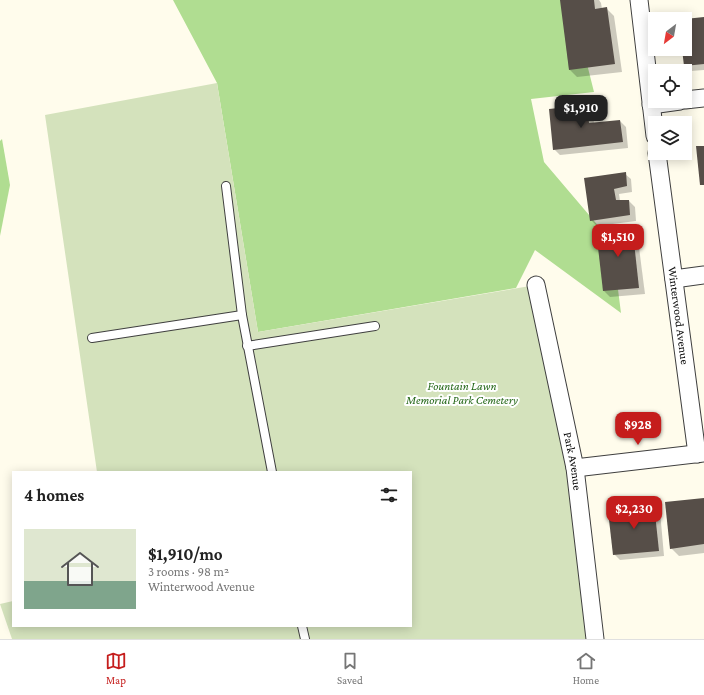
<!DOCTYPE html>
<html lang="en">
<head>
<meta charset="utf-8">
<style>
  :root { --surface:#fff; --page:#f6f6f6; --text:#222; --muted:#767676; --line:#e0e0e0; --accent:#c51d1c }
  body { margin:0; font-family:"Crimson Pro",serif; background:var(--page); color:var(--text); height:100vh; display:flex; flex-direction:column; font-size:15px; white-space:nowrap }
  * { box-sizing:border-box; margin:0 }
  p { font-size:13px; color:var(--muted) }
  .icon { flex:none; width:22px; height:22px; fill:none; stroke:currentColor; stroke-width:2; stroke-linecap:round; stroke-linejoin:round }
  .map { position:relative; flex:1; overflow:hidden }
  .panel { position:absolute; left:12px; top:471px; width:400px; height:156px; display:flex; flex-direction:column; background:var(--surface); border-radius:0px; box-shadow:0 2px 10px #0003 }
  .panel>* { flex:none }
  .needle { width:26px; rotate:211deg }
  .controls { position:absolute; left:648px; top:12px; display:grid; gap:8px }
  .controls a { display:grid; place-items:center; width:44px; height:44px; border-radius:0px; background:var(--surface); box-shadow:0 2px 10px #0003; font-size:20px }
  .price { position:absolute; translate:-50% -34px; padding:0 9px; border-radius:8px; background:var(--accent); color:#fff; font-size:13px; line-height:26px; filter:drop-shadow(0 1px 2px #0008) }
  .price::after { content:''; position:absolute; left:50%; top:24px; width:12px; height:9px; margin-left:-6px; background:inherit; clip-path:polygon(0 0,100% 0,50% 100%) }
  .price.selected { background:#222; color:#fff }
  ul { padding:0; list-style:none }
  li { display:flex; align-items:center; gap:12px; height:100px; padding:0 12px }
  li span { display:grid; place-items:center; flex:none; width:112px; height:80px; border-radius:0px; color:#555 }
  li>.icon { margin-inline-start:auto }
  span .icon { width:48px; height:48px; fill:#fffc; stroke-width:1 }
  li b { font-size:17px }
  h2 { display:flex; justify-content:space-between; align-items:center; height:48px; padding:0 12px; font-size:17px }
  .tab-bar { display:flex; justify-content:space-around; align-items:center; height:56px; border-top:1px solid var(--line); background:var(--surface); font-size:11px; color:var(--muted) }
  .tab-bar a { display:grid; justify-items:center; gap:2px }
  .tab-bar .selected { color:var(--accent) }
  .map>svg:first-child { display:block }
  .forest { fill:#b0dd91 }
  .cemetery { fill:#d4e2bc }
  .shadow { fill:#0003 }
  .building { fill:#564e48 }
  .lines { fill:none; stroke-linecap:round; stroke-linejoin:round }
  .lane-casing { stroke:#3f3f3f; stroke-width:10 }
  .street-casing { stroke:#3f3f3f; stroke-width:19 }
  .lane { stroke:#fff; stroke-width:8 }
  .street { stroke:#fff; stroke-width:17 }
  .labels { text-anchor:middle; stroke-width:4; stroke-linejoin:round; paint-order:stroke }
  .street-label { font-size:12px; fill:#0c0c0c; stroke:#fff }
  .park-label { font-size:12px; font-style:italic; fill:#256819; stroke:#fff }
</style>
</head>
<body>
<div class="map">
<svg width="704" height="639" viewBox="0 0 704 639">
  <rect width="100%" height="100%" fill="#fffcec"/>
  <g class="forest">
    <polygon points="173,0 571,0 594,92 531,99 544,162 612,242 621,313 535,250 516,288 258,332 217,83"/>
    <polygon points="2,139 10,185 0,236 0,141"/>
  </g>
  <polygon class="cemetery" points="217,83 258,332 536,285 595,639 12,639 0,604 13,601 13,626 411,626 411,472 97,472 45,115"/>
  <g class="shadow">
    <polygon points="561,0 599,0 601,3 602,9 606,8 614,16 622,72 577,77 569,69"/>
    <polygon points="704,18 704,70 691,71 685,66 683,49 685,49 685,20"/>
    <polygon points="587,106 593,112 594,124 620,121 626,127 628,148 560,155 554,149"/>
    <polygon points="625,174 631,179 632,192 619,194 620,201 629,201 635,207 636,221 597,226 591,220"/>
    <polygon points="631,226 637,232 645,294 610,297 604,291"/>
    <polygon points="704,499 704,553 679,556 671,548"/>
    <polygon points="654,505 660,511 664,556 620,560 614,554"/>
  </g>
  <g class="building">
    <polygon points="560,0 594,0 595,9 607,7 615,64 569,70"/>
    <polygon points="704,17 704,64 684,66 682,49 685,49 685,19"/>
    <polygon points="587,105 589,123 620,120 623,142 553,150 549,109"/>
    <polygon points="696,146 704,146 704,185 700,185"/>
    <polygon points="626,172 627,186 614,189 616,200 629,200 630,215 590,221 584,178"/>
    <polygon points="632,224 639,288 603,291 596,230"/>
    <polygon points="704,498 704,544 670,549 665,502"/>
    <polygon points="654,504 659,551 613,555 608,511"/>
  </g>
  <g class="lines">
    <defs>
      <g id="lane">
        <polyline points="226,186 242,315 272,472"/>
        <polyline points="92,338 242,315"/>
        <polyline points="247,346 375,326"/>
        <polyline points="302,626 305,639"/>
      </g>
      <g id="street">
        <polyline points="639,0 655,136"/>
        <polyline points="685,100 704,98"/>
        <polyline points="651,105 680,101"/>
        <path id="s1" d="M657 153 697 454"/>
        <polyline points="674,279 704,275"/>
        <path id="s2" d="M536 285 575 468 595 639"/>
        <polyline points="575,468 704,453"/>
      </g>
    </defs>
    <use href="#lane" class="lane-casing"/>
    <use href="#street" class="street-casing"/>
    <use href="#lane" class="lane"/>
    <use href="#street" class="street"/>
  </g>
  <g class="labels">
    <g class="street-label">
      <text dy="4" stroke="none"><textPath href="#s1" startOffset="164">Winterwood Avenue</textPath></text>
      <text dy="4" stroke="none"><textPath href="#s2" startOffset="180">Park Avenue</textPath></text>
    </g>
    <g class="park-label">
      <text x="462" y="390">Fountain Lawn<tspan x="462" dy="14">Memorial Park Cemetery</tspan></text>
    </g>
  </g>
</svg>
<div class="controls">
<a><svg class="needle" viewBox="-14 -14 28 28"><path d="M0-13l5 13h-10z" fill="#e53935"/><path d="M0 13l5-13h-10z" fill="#767676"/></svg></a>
<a><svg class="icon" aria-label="locate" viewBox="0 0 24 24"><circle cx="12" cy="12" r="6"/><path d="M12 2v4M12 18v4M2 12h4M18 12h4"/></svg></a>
<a><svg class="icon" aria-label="layers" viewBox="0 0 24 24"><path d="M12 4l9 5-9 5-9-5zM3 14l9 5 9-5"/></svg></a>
</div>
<b class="price selected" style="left:581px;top:129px">$1,910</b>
<b class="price" style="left:618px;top:258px">$1,510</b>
<b class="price" style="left:638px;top:446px">$928</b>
<b class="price" style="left:634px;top:530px">$2,230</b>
<section class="panel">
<h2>4 homes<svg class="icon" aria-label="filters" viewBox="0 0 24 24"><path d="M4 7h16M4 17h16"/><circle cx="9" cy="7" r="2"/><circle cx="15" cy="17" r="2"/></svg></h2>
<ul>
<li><span style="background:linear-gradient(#dfe7d0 65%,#7fa58c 0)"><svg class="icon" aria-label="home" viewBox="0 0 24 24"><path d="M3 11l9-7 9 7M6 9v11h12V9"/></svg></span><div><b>$1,910/mo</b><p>3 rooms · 98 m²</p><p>Winterwood Avenue</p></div></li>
</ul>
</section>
</div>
<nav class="tab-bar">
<a class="selected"><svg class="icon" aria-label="map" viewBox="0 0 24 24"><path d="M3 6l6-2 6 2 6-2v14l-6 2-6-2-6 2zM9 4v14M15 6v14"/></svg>Map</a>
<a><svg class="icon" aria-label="saved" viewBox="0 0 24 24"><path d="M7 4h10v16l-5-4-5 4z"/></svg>Saved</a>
<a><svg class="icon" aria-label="home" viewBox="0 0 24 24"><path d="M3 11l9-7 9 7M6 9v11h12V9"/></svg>Home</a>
</nav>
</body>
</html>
